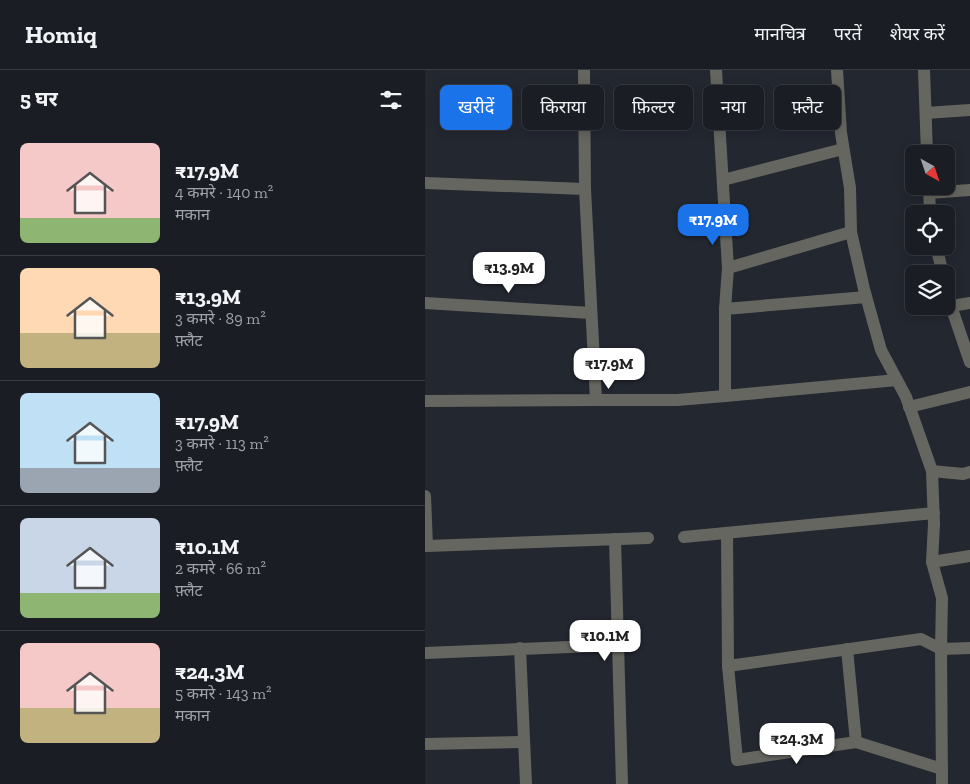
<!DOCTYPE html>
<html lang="hi">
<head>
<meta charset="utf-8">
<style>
  :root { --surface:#1a1d24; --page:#23262c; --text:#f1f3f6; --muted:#9fa2a6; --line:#383b41; --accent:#1a73e8 }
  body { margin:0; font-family:"Zilla Slab","Noto Sans Devanagari",serif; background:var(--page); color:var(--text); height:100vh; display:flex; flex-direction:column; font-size:19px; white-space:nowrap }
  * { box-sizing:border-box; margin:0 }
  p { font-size:16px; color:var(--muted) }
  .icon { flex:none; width:28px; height:28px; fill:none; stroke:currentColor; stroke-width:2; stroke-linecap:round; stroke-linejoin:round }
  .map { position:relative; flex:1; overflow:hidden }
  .details { display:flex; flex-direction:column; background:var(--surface); width:425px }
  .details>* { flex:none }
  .banner { position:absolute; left:15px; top:15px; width:455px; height:45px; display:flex; gap:10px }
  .needle { width:32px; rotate:140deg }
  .controls { position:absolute; left:480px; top:75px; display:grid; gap:10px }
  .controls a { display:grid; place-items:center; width:50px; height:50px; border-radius:8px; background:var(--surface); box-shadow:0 2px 12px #0003,0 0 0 1px var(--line); font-size:25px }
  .price { position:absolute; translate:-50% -42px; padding:0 11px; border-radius:10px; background:#fff; color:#222; font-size:16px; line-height:32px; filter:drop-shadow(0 1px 2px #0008) }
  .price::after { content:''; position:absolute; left:50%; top:30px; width:15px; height:11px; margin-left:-8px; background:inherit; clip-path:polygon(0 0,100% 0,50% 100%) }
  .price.active { background:var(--accent); color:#fff }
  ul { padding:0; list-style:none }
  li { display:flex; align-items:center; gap:15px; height:125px; padding:0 20px }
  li+li { border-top:1px solid var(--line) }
  li span { display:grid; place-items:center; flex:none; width:140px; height:100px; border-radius:8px; color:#555 }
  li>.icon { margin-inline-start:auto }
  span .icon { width:60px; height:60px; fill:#fffc; stroke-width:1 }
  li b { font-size:21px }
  h2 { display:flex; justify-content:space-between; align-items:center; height:60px; padding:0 20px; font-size:21px }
  .chip { padding:0 18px; border-radius:8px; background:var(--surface); box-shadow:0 2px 12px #0003,0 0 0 1px var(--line); font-size:18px; line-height:45px }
  .chip.active { background:var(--accent); color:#fff }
  header { display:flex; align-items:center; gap:30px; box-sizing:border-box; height:70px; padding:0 25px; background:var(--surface); border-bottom:1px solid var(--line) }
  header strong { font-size:24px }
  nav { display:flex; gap:28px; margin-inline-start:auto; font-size:18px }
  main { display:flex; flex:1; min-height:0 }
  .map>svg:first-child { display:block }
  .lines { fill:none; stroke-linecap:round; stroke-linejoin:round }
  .minor { stroke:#666660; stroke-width:12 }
</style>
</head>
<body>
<header>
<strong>Homiq</strong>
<nav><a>मानचित्र</a><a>परतें</a><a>शेयर करें</a></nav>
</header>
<main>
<section class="details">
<h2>5 घर<svg class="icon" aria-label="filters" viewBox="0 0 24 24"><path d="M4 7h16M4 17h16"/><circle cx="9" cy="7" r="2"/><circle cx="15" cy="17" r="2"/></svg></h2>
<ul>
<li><span style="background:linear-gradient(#f6c9c9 75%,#8fb573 0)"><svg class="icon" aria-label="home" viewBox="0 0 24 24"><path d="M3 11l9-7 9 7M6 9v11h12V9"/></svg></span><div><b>₹17.9M</b><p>4 कमरे · 140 m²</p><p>मकान</p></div></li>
<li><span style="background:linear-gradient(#ffd9b3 65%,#c2b280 0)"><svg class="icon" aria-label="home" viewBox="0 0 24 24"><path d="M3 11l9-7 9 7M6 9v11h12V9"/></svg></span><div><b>₹13.9M</b><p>3 कमरे · 89 m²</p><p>फ़्लैट</p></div></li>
<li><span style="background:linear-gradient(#bfe0f5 75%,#9aa5b1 0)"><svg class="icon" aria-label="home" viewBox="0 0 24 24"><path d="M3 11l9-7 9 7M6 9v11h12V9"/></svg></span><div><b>₹17.9M</b><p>3 कमरे · 113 m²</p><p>फ़्लैट</p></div></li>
<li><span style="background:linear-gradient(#c9d6e8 75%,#8fb573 0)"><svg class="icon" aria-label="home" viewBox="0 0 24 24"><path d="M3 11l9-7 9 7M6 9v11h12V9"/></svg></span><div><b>₹10.1M</b><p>2 कमरे · 66 m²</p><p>फ़्लैट</p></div></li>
<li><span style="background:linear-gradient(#f6c9c9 65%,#c2b280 0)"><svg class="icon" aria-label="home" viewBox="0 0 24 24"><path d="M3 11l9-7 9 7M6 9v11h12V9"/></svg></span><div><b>₹24.3M</b><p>5 कमरे · 143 m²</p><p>मकान</p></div></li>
</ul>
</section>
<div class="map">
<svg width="545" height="714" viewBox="0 0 545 714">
  <rect width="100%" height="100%" fill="#232730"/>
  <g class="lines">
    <g class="minor">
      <polyline points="291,0 303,198 426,162"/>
      <polyline points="412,0 416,63 425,118 426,162 439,219 456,280 481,327 507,401 509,454 507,492 517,528 516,579 545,578"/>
      <polyline points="499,0 502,84"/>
      <polyline points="501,43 545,40"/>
      <polyline points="298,110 418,79"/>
      <polyline points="0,113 160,119"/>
      <polyline points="504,116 505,144"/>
      <polyline points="504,123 545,120"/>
      <polyline points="511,176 518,204"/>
      <polyline points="303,198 300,239 441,227"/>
      <polyline points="521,216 526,236 545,233"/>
      <polyline points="0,233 166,243"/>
      <polyline points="526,236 545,292"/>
      <polyline points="300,239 300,326 472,310"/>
      <polyline points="171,330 252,330 300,326"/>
      <polyline points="0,331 171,330 160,119 159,0"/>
      <polyline points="484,337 545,322"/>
      <polyline points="507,401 538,404 545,402"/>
      <polyline points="0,426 2,476 0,476"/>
      <polyline points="302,463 303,596 496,569 516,579 517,714"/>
      <polyline points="259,467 509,443"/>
      <polyline points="190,469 197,714"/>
      <polyline points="2,476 223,468"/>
      <polyline points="507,492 545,486"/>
      <polyline points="95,578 101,714"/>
      <polyline points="0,583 194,575"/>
      <polyline points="303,596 312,690 431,672 422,579"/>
      <polyline points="431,672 517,699"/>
      <polyline points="0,674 99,672"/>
    </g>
  </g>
</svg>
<div class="controls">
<a><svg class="needle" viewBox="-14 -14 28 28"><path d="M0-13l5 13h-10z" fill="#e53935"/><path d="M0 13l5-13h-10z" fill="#9fa2a6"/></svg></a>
<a><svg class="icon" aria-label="locate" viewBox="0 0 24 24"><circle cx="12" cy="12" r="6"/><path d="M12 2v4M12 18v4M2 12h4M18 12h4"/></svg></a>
<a><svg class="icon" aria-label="layers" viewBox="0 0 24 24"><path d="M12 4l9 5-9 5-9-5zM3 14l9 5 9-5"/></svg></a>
</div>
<b class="price active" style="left:288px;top:176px">₹17.9M</b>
<b class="price" style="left:84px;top:224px">₹13.9M</b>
<b class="price" style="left:184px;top:320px">₹17.9M</b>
<b class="price" style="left:180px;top:592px">₹10.1M</b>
<b class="price" style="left:372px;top:695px">₹24.3M</b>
<div class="banner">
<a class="chip active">खरीदें</a>
<a class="chip">किराया</a>
<a class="chip">फ़िल्टर</a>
<a class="chip">नया</a>
<a class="chip">फ़्लैट</a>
</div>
</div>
</main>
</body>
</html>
